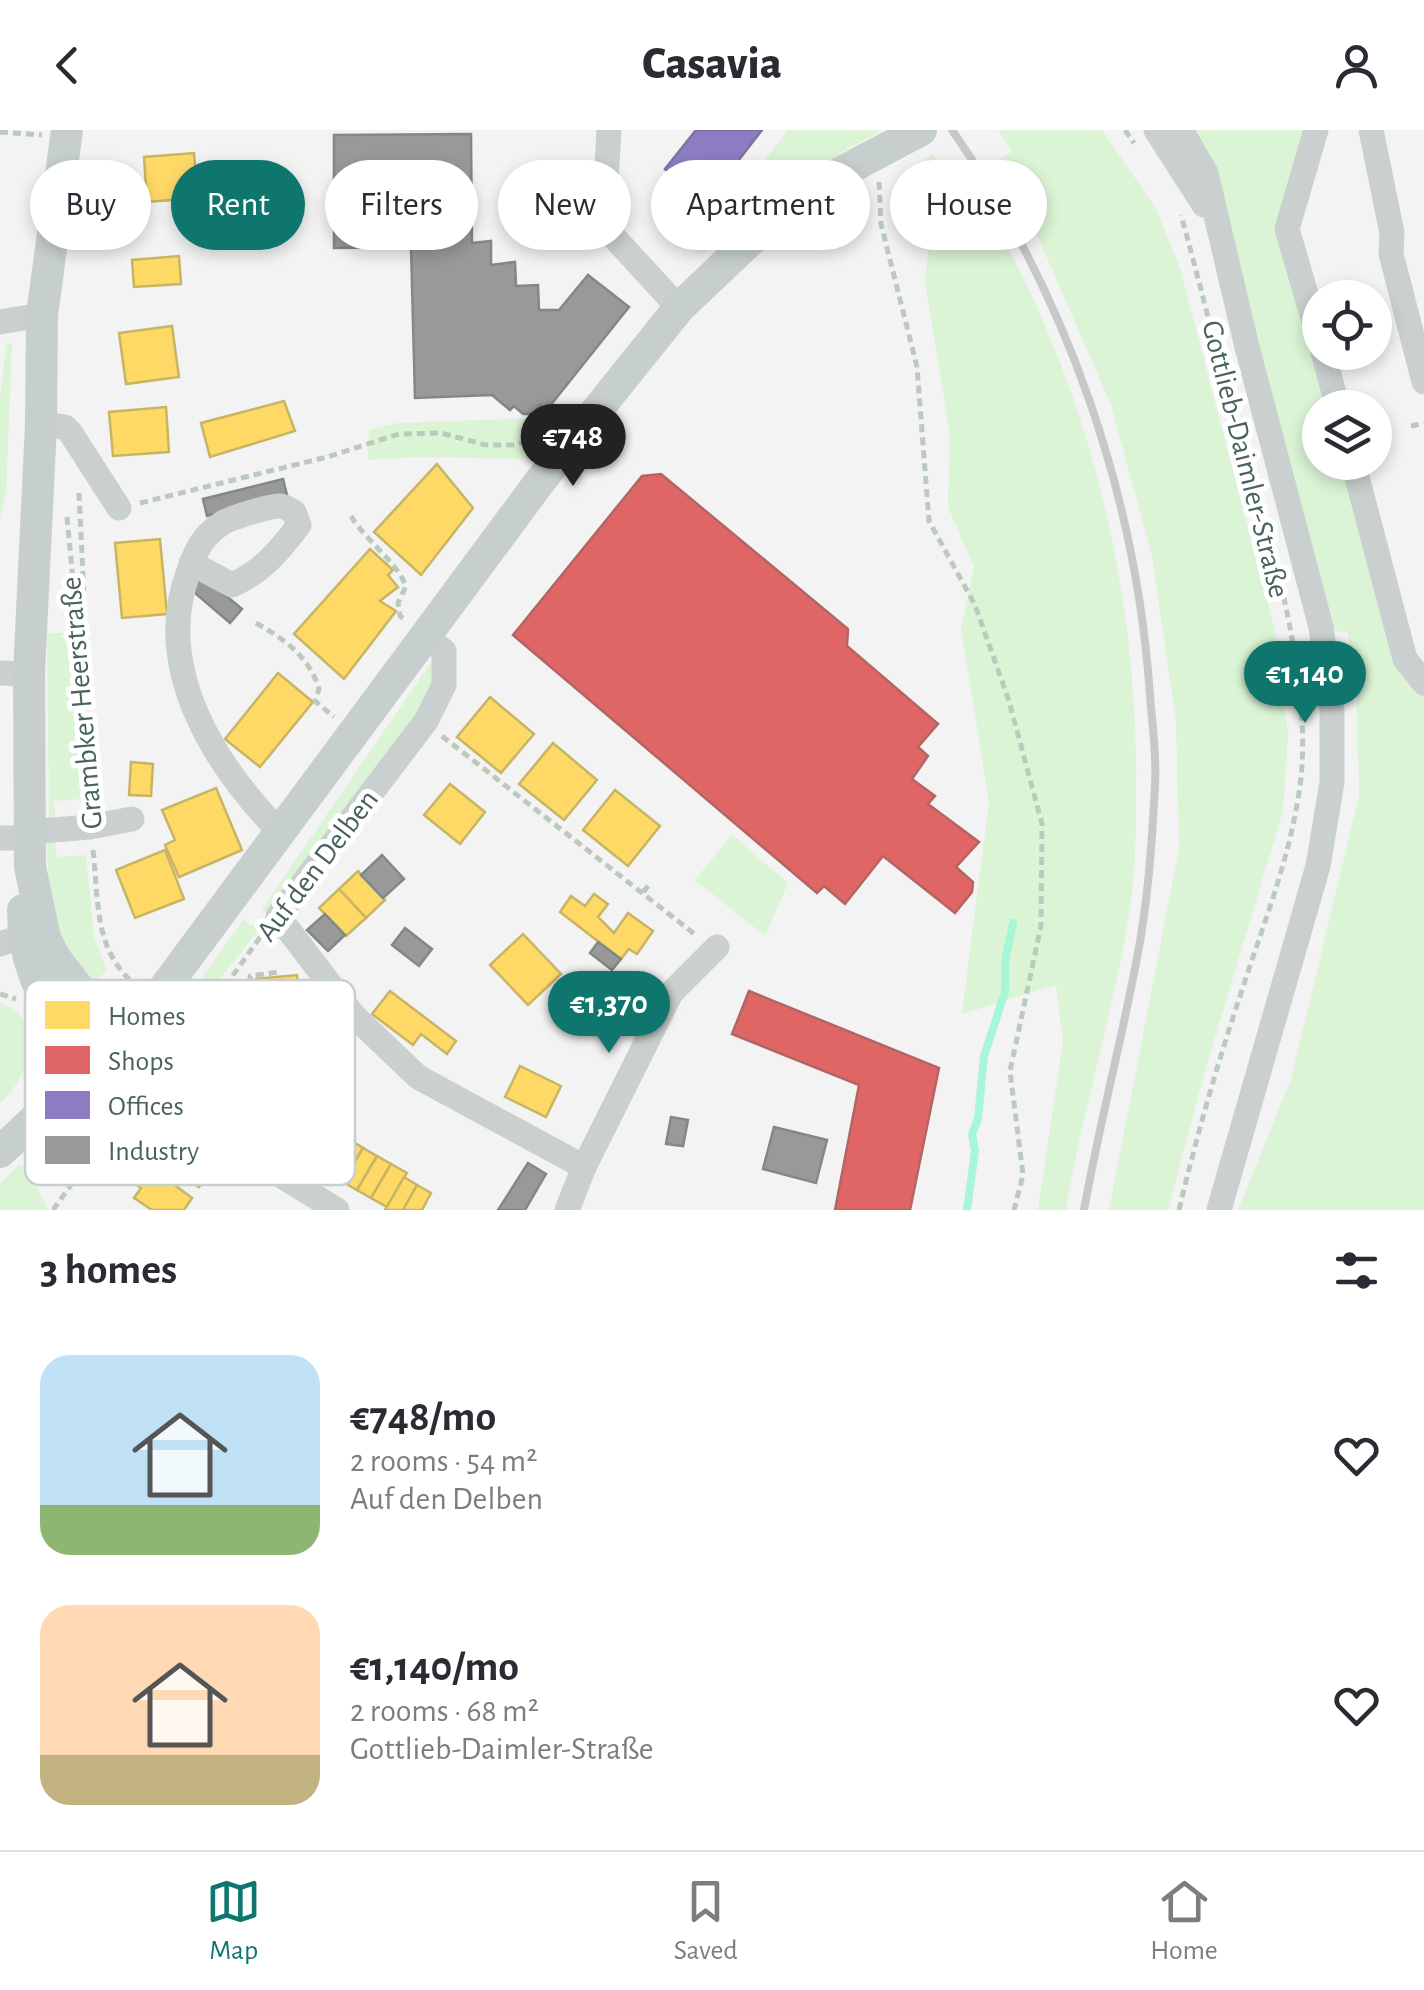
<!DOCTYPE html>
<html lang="en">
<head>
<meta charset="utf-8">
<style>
  :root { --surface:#fff; --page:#f2f2f3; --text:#2b2b33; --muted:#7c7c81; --line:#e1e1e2; --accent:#0f766e }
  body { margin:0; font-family:"Alegreya Sans",sans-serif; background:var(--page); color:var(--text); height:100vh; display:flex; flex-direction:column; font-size:38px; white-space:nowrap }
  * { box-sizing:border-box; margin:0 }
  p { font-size:32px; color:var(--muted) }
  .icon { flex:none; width:55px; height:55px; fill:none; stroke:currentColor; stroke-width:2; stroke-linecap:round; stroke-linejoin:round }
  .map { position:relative; height:1080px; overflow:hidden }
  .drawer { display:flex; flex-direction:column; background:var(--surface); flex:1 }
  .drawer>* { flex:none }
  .banner { position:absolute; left:30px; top:30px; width:1365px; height:90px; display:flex; gap:20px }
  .controls { position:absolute; left:1302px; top:150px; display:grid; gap:20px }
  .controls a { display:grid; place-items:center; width:90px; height:90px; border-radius:50%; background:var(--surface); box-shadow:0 5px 15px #0003; font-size:50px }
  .price { position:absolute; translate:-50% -85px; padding:0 22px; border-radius:35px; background:var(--accent); color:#fff; font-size:32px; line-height:65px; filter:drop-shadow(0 2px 5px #0008) }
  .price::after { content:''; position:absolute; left:50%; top:60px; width:30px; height:22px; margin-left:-15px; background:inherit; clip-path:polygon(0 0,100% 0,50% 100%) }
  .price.on { background:#222; color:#fff }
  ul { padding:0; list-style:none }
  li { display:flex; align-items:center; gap:30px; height:250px; padding:0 40px }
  li span { display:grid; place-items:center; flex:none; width:280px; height:200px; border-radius:30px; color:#555 }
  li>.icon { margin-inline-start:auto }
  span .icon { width:120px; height:120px; fill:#fffc; stroke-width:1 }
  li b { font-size:42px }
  h2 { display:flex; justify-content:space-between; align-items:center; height:120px; padding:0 40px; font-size:42px }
  .chip { padding:0 35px; border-radius:45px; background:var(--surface); box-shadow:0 5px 15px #0003; font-size:35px; line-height:90px }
  .chip.on { background:var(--accent); color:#fff }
  header { display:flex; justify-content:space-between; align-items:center; height:130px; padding:0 40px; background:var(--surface); font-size:45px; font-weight:800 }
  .tabs { display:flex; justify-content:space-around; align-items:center; height:140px; border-top:2px solid var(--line); background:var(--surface); font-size:28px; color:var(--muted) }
  .tabs a { display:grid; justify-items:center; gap:5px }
  .tabs .on { color:var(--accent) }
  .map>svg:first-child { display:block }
  .green { fill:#dbf4d5 }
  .homes { fill:#ffd966; stroke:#c8b564; stroke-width:2.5 }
  .shops { fill:#e06666; stroke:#b26564; stroke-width:2.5 }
  .offices { fill:#8e7cc3; stroke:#7974a5; stroke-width:2.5 }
  .industry { fill:#999; stroke:#808888; stroke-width:2.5 }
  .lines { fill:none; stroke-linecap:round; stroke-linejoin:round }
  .stream { stroke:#a7f6d8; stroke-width:8 }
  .path { stroke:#bbcabd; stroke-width:5; stroke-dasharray:8 5; stroke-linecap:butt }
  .minor { stroke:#cad0cf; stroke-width:25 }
  .major { stroke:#c7cfce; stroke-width:32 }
  .rail { stroke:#c5cac9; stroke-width:8 }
  .labels { text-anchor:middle; stroke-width:10; stroke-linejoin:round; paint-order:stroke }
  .street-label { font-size:30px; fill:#47625f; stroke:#fff }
  .key { fill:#fff; stroke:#c8d0cf; stroke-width:2.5 }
  .key-label { font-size:28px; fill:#47625f }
</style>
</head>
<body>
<header><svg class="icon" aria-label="back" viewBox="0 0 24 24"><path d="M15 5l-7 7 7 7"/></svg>Casavia<svg class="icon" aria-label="person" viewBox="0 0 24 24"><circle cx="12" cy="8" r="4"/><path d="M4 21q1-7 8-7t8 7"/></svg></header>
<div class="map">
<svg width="1424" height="1080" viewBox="0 0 1424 1080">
  <rect width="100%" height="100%" fill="#f3f3f3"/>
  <g class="green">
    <path d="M788 0H882C817 35 758 76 702 124L694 121Z"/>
    <polygon points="998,0 1102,0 1155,77 1180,138 1275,502 1288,605 1283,681 1205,941 1168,1080 1109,1080 1179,719 1176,591 1152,426 1111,275 1028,84 998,31 1012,21"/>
    <polygon points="1195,0 1304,0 1279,98 1327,277 1320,278 1320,332 1341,333 1424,565 1424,1080 1238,1080 1291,949 1359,666 1356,543 1347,501 1335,502 1229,105"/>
    <path d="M932 24 954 56 969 51C1082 229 1138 445 1136 655 1136 698 1136 742 1129 784 1114 883 1082 980 1066 1080H1038L1063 911 1056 855 962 884 989 671 961 499 974 437 948 377 950 305 925 153 932 82 923 31Z"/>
    <polygon points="7,212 12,214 6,363 0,389 0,266"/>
    <polygon points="566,287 531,329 420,327 368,330 369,300 398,293"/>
    <polygon points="47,503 75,503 72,559 81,669 54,671 55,687 49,688"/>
    <polygon points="439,521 431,569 268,785 262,779"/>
    <polygon points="732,705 788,753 765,806 695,750"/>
    <polygon points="55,710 57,727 86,725 94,806 107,841 93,852 61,810 48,748 47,711"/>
    <polygon points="244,789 249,795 263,795 218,851 189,878 183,873"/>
    <path d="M0 873C49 891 29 947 0 973Z"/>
    <polygon points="108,973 113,976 108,992 69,1049 64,1056 58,1055 42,1027 45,1021"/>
    <polygon points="20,1034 28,1038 48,1080 0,1080 0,1054"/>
  </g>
  <g class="homes">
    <polygon points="194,23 198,68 147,72 144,27"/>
    <polygon points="179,126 181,154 134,157 132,130"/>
    <polygon points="172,196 179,247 126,254 119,203"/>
    <polygon points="284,271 295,301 210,327 201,293"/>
    <polygon points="166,277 169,322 113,326 109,282"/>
    <polygon points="437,334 473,378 421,445 374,402"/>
    <polygon points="160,409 167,484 122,488 115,413"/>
    <polygon points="370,419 393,440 388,445 398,457 380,471 396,481 344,549 294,504"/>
    <polygon points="278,543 313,572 260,637 225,609"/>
    <polygon points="490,567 534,604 501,643 457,607"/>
    <polygon points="553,613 597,650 564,690 519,654"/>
    <polygon points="131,632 153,634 151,666 129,665"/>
    <polygon points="450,654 485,682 460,714 424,685"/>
    <polygon points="216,658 242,720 179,747 165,715 175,710 162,680"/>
    <polygon points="615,660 660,696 628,736 583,700"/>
    <polygon points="165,720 184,769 135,788 116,740"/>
    <polygon points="358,741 385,770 366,788 339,759"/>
    <polygon points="339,759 366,788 346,806 319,778"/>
    <polygon points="594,764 608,774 598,787 614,803 628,783 653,801 637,824 629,819 621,829 560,782 571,766 585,776"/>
    <polygon points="523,804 561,844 528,875 490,835"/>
    <polygon points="297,845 298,861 257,865 256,849"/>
    <polygon points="390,861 456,911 447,924 421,904 413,915 372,884"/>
    <polygon points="520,936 561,956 546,987 505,967"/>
    <polygon points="136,987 210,1043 199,1057 175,1041 168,1050 192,1068 184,1080 152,1080 134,1068 141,1058 105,1032"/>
    <polygon points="349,1009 363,1018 343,1052 329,1044"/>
    <polygon points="363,1018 377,1026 357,1060 343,1052"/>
    <polygon points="377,1026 391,1034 371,1068 357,1060"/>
    <polygon points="391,1034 407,1043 387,1077 371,1068"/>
    <polygon points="404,1047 417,1055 403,1080 385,1080"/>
    <polygon points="417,1055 431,1063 422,1080 403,1080"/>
  </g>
  <g class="shops">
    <polygon points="661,344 848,499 847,516 938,594 918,617 928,626 912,649 935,666 928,674 979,712 956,737 973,752 972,762 955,783 883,726 845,774 824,756 817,763 513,505 642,346"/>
    <polygon points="749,861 939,938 910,1080 835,1080 859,955 732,904"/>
  </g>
  <polygon class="offices" points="696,0 762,0 707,71 665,39"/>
  <g class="industry">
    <polygon points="471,4 472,113 491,111 491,135 515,132 516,156 538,155 539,180 559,180 588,145 629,177 546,281 540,275 533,284 523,284 514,276 510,280 492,265 415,268 411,117 334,118 334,5"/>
    <polygon points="283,349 287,365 207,386 203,369"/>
    <polygon points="201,445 242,479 230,493 189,458"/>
    <polygon points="382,725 404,749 383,768 361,745"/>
    <polygon points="325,784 345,805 328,821 307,800"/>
    <polygon points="405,798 432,819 419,836 392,815"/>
    <polygon points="598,812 621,829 612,840 590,823"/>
    <polygon points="671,987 688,990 683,1016 666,1014"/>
    <polygon points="774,997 827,1010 816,1053 763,1039"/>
    <polygon points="528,1033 546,1044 525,1080 498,1080"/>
  </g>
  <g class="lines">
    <polyline class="stream" points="967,1080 975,1021 972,1004 978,989 984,926 1005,862 1005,831 1013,793"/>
    <g class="path">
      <polyline points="1125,0 1134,13"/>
      <polyline points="0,2 42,5"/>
      <polyline points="879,52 881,94 917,237 929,391 975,475 1009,571 1042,694 1041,796 1010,941 1023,1045 1014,1080"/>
      <polyline points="1411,296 1424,293"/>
      <polyline points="79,363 94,671"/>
      <polyline points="140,373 327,327 399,304 441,303 486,315 513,315 538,309"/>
      <path d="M351 386C366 411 395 430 406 456L398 473 400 486 404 489"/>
      <polyline points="67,387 77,493 75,573 86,675"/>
      <path d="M256 493C284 509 309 526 319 559L315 571 334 587"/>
      <polyline points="442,606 697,806"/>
      <path d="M93 720C99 770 93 817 133 853"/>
      <polyline points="643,762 651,753"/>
      <polyline points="0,864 16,869"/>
      <polyline points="204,877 216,884 254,882"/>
      <polyline points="192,886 208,896 215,976"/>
      <polyline points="148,926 229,851 263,803"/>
      <path d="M31 953C40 937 43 926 39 907"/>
      <polyline points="261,1005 250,914 256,910 250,846 279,842"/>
      <polyline points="53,1080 103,1010 122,964"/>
      <path d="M1179 1080C1197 1004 1219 928 1244 854 1266 787 1290 727 1300 656 1315 544 1263 385 1232 277 1214 213 1199 149 1181 85"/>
    </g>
    <g class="minor">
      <polyline points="609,0 604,85 611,104 679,178"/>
      <polyline points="1156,0 1204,75"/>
      <polyline points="1181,0 1206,43 1247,217 1321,497 1332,579 1332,652 1318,736 1219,1080"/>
      <polyline points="1316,0 1287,99 1320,212"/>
      <polyline points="1371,0 1392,103 1391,124 1424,252"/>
      <polyline points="0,192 42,185"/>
      <polyline points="1323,222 1338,278"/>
      <polyline points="41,294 65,297 70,302 119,378"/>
      <polyline points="1353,332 1405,529 1424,553"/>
      <path d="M191 433 232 455C262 442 280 420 299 395L294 382C289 380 285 376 280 376 269 376 229 388 221 394 201 407 196 421 188 443 153 539 215 636 281 703"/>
      <polyline points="424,506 444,521 444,555 426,591 278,786 354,886 418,947 584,1037"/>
      <polyline points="0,543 29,544"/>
      <polyline points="29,702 90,697 132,689"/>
      <polyline points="0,708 29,708"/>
      <polyline points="0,814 23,806 40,807"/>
      <path d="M108 921C174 985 260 1032 337 1080"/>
      <polyline points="567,1080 584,1037 671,863 717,817"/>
    </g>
    <g class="major">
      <polyline points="67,0 42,185 41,294 29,544 30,737 45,808 55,828 92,876 108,921"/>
      <path d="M23 780C23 819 36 868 67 896 78 906 95 913 108 921"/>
      <polyline points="0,1022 108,921 154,872 541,350 679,178 778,84 840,43 921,0"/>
    </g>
    <path class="rail" d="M952 0C1067 165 1136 364 1150 565 1152 594 1157 626 1155 655 1152 712 1148 772 1137 828 1121 913 1099 996 1084 1080"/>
  </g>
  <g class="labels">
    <g class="street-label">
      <text transform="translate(1246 329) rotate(76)" y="10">Gottlieb-Daimler-Straße</text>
      <text transform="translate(81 573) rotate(-95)" y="10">Grambker Heerstraße</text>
      <text transform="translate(317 735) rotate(-53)" y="10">Auf den Delben</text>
    </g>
  </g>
  <rect x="25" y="850" width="330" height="205" rx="15" class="key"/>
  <rect x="45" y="871" width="45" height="28" fill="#ffd966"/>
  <rect x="45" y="916" width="45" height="28" fill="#e06666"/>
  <rect x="45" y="961" width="45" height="28" fill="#8e7cc3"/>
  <rect x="45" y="1006" width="45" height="28" fill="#999"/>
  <g class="key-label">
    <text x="108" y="895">Homes</text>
    <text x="108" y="940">Shops</text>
    <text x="108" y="985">Offices</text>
    <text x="108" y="1030">Industry</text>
  </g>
</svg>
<div class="controls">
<a><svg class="icon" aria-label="locate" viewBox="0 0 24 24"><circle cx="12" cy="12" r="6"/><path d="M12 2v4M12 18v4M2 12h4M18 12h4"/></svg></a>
<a><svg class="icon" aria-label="layers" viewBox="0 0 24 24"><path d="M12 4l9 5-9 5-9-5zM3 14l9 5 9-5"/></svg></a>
</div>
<b class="price on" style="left:573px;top:359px">€748</b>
<b class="price" style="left:1305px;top:596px">€1,140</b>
<b class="price" style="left:609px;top:926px">€1,370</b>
<div class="banner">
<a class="chip">Buy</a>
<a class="chip on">Rent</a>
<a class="chip">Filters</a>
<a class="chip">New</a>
<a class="chip">Apartment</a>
<a class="chip">House</a>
</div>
</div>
<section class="drawer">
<h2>3 homes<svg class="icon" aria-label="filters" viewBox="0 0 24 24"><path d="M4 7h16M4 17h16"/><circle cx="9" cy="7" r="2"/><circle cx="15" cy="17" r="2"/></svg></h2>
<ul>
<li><span style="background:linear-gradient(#bfe0f5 75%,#8fb573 0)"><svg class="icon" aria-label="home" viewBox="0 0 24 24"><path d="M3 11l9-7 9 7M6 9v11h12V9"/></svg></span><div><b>€748/mo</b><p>2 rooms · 54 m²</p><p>Auf den Delben</p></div><svg class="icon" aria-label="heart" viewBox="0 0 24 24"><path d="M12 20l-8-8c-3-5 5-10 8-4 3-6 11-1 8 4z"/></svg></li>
<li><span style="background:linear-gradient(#ffd9b3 75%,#c2b280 0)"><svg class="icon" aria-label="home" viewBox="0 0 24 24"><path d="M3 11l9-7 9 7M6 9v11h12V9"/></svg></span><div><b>€1,140/mo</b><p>2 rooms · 68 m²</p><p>Gottlieb-Daimler-Straße</p></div><svg class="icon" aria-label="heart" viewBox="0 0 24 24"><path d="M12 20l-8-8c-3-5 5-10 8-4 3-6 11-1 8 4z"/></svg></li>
</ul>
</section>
<nav class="tabs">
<a class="on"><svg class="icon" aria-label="map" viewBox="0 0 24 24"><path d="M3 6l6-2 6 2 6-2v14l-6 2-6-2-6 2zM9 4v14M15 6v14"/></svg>Map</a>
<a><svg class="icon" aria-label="saved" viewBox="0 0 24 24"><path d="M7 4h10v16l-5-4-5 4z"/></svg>Saved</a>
<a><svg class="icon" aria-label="home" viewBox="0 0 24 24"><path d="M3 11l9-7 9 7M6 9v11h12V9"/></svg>Home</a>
</nav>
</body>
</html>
